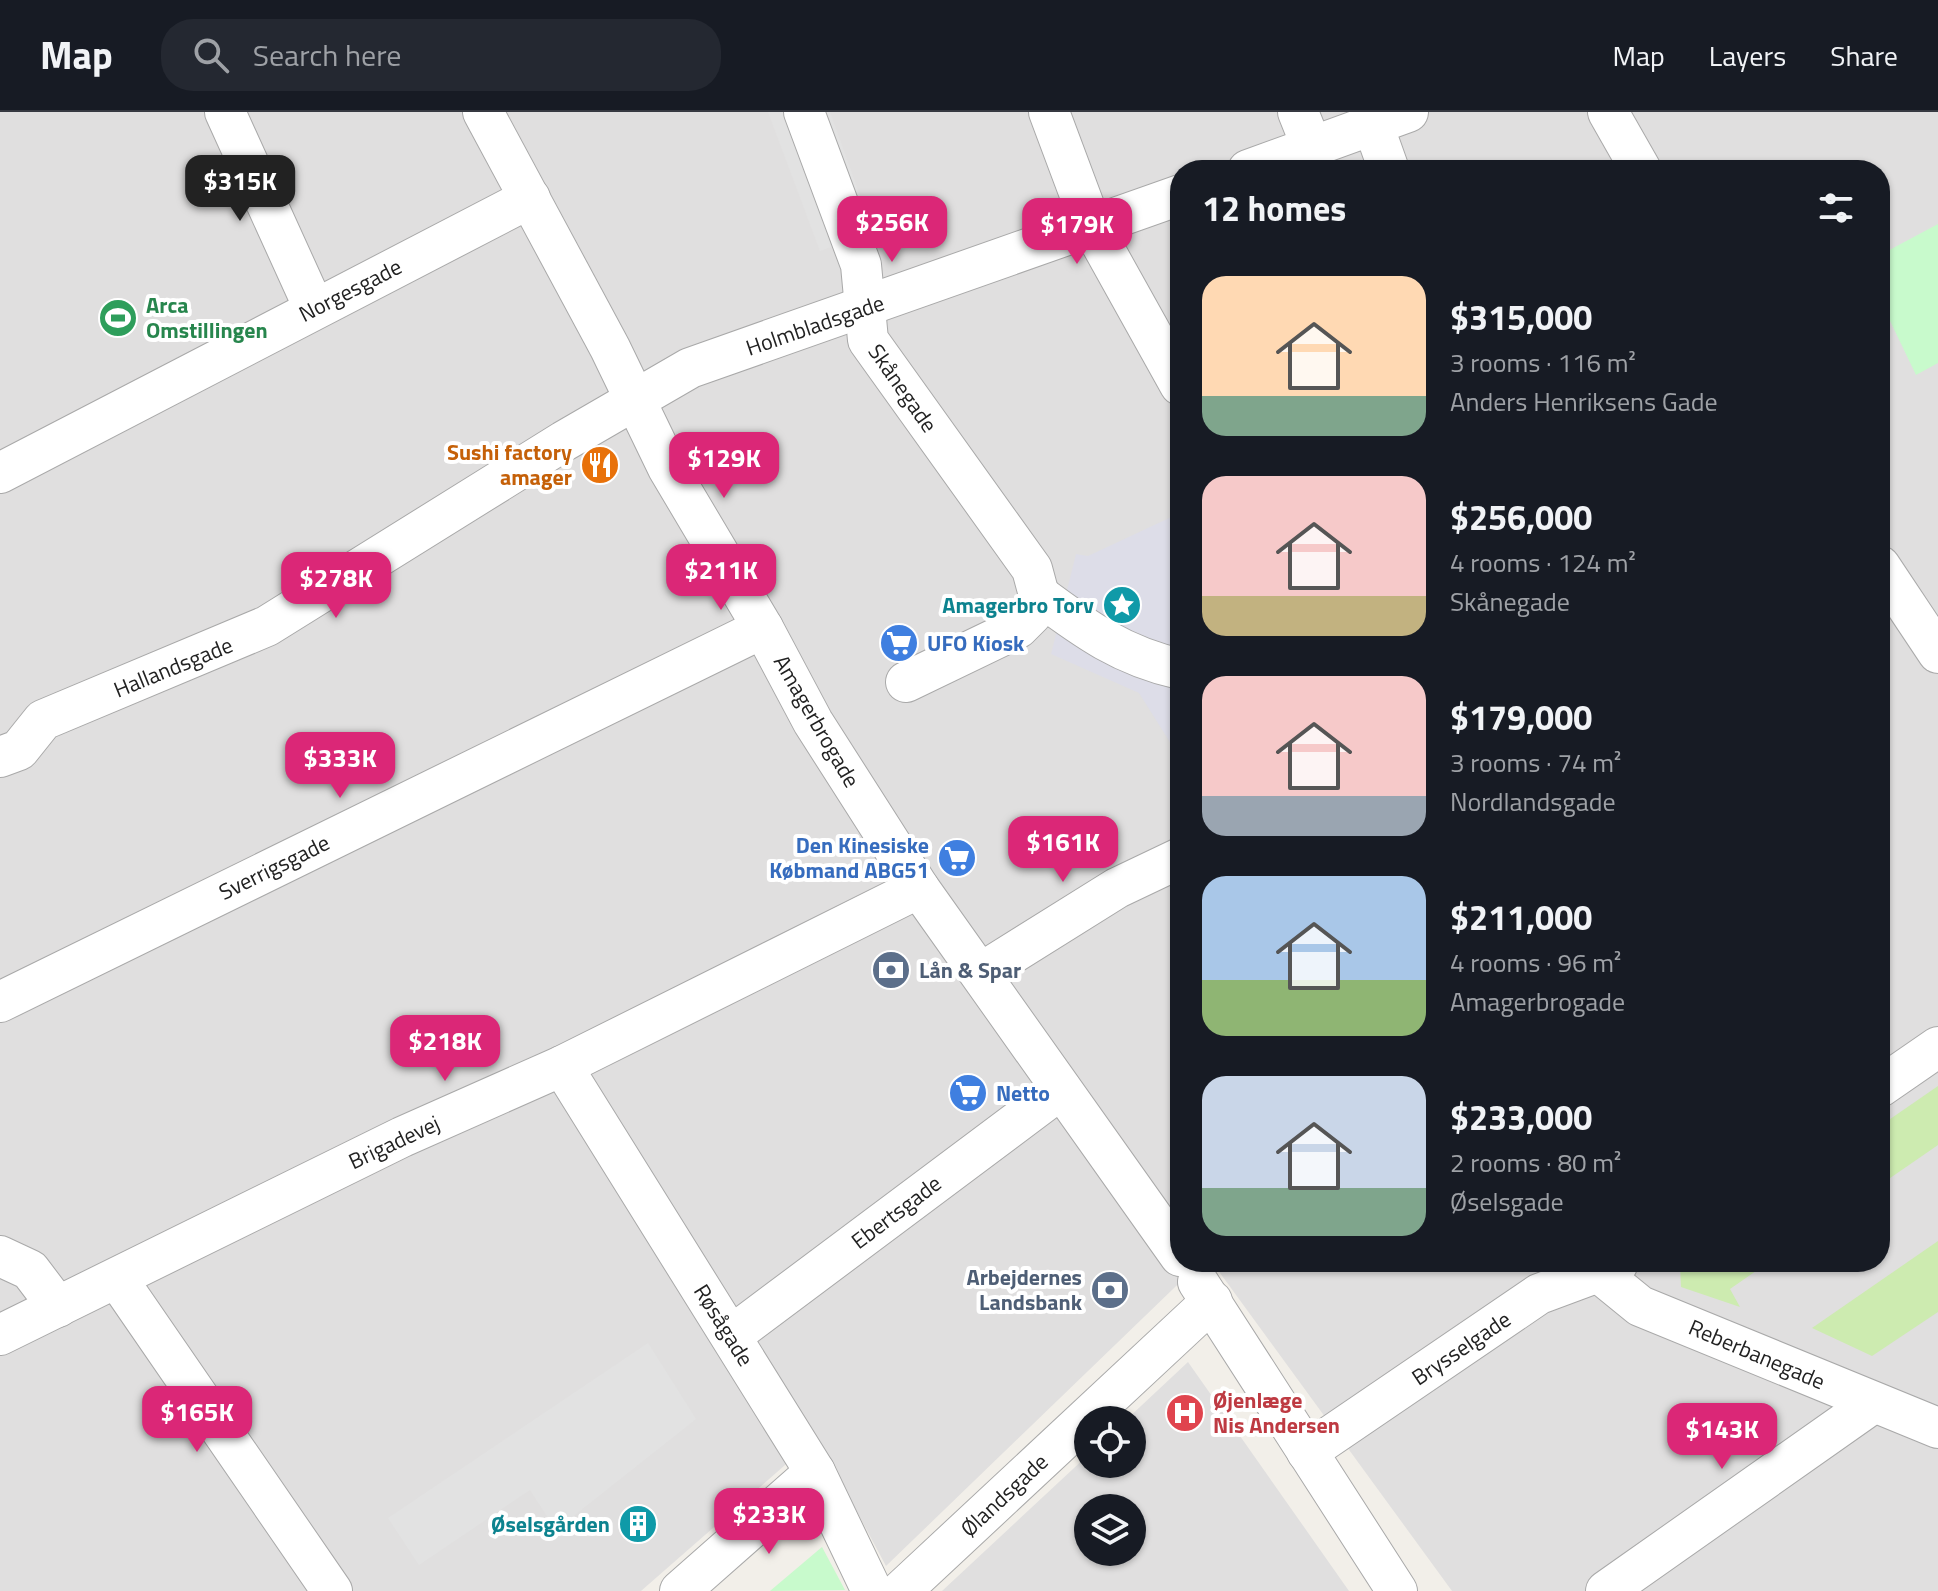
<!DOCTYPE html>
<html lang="en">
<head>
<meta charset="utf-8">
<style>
  :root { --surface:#171b24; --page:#242831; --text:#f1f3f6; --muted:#9ea1a6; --line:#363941; --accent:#db2777 }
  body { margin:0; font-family:"Titillium Web",sans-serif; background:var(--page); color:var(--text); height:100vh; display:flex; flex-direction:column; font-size:30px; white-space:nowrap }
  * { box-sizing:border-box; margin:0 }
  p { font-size:26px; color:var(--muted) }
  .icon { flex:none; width:44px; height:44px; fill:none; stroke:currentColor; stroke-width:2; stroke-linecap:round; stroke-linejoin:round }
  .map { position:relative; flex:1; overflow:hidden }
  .sheet { position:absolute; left:1170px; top:48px; width:720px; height:1112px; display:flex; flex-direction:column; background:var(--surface); border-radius:32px; box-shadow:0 2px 6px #0004 }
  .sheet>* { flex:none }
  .buttons { position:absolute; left:1074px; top:1294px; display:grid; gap:16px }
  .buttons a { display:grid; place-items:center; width:72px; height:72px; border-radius:50%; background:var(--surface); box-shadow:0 2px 6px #0004; font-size:40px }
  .price { position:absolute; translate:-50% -68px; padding:0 18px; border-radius:16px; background:var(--accent); color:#fff; font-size:26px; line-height:52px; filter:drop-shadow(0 2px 4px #0008) }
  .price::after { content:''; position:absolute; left:50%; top:48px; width:24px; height:18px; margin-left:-12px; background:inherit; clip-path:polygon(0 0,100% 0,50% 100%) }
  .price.selected { background:#222; color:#fff }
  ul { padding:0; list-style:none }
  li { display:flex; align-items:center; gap:24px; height:200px; padding:0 32px }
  li span { display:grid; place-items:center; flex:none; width:224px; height:160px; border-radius:24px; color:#555 }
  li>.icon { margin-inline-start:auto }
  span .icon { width:96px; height:96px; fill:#fffc; stroke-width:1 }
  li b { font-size:34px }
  h2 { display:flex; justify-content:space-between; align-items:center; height:96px; padding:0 32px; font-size:34px }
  header { display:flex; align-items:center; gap:48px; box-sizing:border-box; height:112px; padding:0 40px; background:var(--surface); border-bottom:2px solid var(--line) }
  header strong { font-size:38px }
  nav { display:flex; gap:44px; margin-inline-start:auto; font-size:28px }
  .search { width:560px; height:72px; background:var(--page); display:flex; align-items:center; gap:20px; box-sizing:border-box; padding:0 28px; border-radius:32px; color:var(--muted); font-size:30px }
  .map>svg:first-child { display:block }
  .residential { fill:#e0dfdf; fill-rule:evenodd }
  .grass { fill:#cdebb0 }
  .park { fill:#c8facc }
  .parking { fill:#e2e2e2 }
  .plaza { fill:#dddde8 }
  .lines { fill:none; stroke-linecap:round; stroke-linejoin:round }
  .minor-casing { stroke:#a9a9a9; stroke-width:42 }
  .minor { stroke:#fff; stroke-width:40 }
  .labels { text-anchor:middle; stroke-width:8; stroke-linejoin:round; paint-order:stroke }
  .street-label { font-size:22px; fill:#222; stroke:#fff }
  .leisure-label { font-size:22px; font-weight:bold; fill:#27864d; stroke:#fff; text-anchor:start }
  .food-label { font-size:22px; font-weight:bold; fill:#c56008; stroke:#fff; text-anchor:end }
  .culture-label { font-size:22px; font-weight:bold; fill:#0d838f; stroke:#fff; text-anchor:end }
  .shop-label { font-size:22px; font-weight:bold; fill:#366cbe; stroke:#fff; text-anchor:start }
  .service-label { font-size:22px; font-weight:bold; fill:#4e5e75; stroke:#fff; text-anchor:start }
  .health-label { font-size:22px; font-weight:bold; fill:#be3a42; stroke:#fff; text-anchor:start }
</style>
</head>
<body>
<header>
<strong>Map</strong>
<div class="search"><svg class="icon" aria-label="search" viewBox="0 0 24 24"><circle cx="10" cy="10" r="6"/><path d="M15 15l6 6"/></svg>Search here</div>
<nav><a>Map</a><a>Layers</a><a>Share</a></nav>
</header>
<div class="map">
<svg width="1938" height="1479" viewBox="0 0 1938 1479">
  <rect width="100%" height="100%" fill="#f2efe9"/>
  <g class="residential">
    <polygon points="0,0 1938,0 1938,1479 1452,1479 1212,1150 1880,1150 1880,58 1180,58 1180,1150 1201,1150 886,1454 817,1325 641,1479 0,1479"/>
    <path d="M1188 1250 1349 1479H942L1088 1343V1352H1132V1308H1126ZM1088 1396H1132V1440H1088Z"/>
  </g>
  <g class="grass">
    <polygon points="1938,974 1938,1033 1880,1073 1880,1014"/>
    <polygon points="1938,1129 1938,1200 1872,1244 1812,1216"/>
    <polygon points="1684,1150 1769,1150 1730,1177 1740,1195 1681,1175 1680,1153"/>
  </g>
  <g class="park">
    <polygon points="1938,112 1938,251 1916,263 1880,188 1880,143"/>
    <polygon points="822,1435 845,1478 770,1479"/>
  </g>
  <g class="parking">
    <polygon points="768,0 789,0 840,132 820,139"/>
    <polygon points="820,0 830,0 873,120 867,123"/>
    <polygon points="648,1231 696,1307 556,1418 530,1378 419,1453 388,1406"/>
  </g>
  <polygon class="plaza" points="1180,401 1180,646 1139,581 1051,542 1076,442 1088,444"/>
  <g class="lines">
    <defs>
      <g id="minor">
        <polyline points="225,0 314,196"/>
        <polyline points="483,0 610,236 668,356 763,516 813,610 919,776 1180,1144"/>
        <polyline points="804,0 861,153 868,228 1032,457 1039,483"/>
        <polyline points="1049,0 1092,115 1180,273"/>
        <polyline points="1298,0 1312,35"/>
        <polyline points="1608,0 1641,58"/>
        <polyline points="1373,13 1389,58"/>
        <polyline points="1248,58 1408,0"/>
        <polyline points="0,361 530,86"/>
        <polyline points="1880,454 1938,541"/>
        <path d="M1039 483C1086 518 1122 544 1180 557"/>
        <polyline points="906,570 1018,516 1032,502 1039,483"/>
        <polyline points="0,645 19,638 43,608 267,514 564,329 690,256 1180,83"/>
        <polyline points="981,861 1117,776 1180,746"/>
        <polyline points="0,890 763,516"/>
        <polyline points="562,954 815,1360 872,1479"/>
        <polyline points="1880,975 1938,935"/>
        <polyline points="0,1144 30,1158 58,1195"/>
        <polyline points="1586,1150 1640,1194 1938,1316"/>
        <polyline points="118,1168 332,1479"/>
        <polyline points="1198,1170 1397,1479"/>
        <polyline points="0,1223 402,1025 562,954 919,776"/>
        <polyline points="731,1224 1061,977"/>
        <polyline points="1307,1340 1539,1182 1617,1153"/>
        <polyline points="680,1479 815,1360"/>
        <polyline points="901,1479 1212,1189"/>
        <polyline points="1606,1479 1873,1291"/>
      </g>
    </defs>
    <use href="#minor" class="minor-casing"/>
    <use href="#minor" class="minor"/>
  </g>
  <defs>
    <symbol id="stadium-disc" viewBox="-11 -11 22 22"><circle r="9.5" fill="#2e9e5b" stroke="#fff"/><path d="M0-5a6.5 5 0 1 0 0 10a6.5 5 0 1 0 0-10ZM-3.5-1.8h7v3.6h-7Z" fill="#fff"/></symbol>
    <symbol id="restaurant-disc" viewBox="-11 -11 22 22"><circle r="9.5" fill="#e8710a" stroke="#fff"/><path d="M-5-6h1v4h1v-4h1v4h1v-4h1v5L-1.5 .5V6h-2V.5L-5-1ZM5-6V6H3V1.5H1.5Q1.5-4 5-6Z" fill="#fff"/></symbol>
    <symbol id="sight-disc" viewBox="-11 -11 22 22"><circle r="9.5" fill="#0f9aa8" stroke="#fff"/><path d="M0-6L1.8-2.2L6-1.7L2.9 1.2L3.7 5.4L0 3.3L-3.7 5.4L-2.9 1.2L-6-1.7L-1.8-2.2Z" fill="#fff"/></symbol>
    <symbol id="supermarket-disc" viewBox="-11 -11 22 22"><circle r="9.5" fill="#3f7fe0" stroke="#fff"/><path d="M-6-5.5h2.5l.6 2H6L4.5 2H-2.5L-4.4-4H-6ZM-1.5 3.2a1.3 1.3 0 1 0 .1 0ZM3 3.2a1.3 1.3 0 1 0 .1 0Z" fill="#fff"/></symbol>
    <symbol id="bank-disc" viewBox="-11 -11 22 22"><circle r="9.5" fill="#5c6f8a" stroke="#fff"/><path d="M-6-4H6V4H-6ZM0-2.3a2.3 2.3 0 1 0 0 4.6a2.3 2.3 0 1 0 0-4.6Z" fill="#fff"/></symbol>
    <symbol id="hospital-disc" viewBox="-11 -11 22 22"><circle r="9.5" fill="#e0444e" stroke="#fff"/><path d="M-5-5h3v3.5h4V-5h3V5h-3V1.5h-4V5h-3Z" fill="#fff"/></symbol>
    <symbol id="building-disc" viewBox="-11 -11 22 22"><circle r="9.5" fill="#0f9aa8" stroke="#fff"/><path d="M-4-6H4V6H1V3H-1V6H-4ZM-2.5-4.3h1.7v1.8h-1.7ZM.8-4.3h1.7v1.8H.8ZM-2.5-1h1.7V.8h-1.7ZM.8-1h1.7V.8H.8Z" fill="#fff"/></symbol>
  </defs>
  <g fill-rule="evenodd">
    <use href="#stadium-disc" x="96" y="184" width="44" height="44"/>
    <use href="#restaurant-disc" x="578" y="331" width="44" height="44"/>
    <use href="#sight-disc" x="1100" y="471" width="44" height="44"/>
    <use href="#supermarket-disc" x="877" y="509" width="44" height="44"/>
    <use href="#supermarket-disc" x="935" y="724" width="44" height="44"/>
    <use href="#bank-disc" x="869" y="836" width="44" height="44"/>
    <use href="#supermarket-disc" x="946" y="959" width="44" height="44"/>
    <use href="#bank-disc" x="1088" y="1156" width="44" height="44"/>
    <use href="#hospital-disc" x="1163" y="1279" width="44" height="44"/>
    <use href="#building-disc" x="616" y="1390" width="44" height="44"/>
  </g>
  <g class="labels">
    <g class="street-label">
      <text transform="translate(350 178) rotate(-27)" y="8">Norgesgade</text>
      <text transform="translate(815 213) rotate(-19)" y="8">Holmbladsgade</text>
      <text transform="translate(903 276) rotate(55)" y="8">Skånegade</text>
      <text transform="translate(173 555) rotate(-22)" y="8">Hallandsgade</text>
      <text transform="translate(817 609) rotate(60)" y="8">Amagerbrogade</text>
      <text transform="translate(274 755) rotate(-26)" y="8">Sverrigsgade</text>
      <text transform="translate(394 1030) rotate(-25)" y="8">Brigadevej</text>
      <text transform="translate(896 1100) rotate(-37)" y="8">Ebertsgade</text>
      <text transform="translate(724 1213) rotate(58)" y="8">Røsågade</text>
      <text transform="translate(1461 1236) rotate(-34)" y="8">Brysselgade</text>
      <text transform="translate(1757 1242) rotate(23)" y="8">Reberbanegade</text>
      <text transform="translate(1004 1383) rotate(-43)" y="8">Ølandsgade</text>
    </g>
    <g class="leisure-label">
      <text x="146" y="201">Arca<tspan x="146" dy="25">Omstillingen</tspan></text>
    </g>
    <g class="food-label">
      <text x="572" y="348">Sushi factory<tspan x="572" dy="25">amager</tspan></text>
    </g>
    <g class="culture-label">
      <text x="1094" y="501">Amagerbro Torv</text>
      <text x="610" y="1420">Øselsgården</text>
    </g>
    <g class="shop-label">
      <text x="927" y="539">UFO Kiosk</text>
      <text x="929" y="741" text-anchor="end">Den Kinesiske<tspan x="929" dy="25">Købmand ABG51</tspan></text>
      <text x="996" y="989">Netto</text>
    </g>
    <g class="service-label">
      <text x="919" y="866">Lån &amp; Spar</text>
      <text x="1082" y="1173" text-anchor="end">Arbejdernes<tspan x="1082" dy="25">Landsbank</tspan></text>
    </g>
    <g class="health-label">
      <text x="1213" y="1296">Øjenlæge<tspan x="1213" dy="25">Nis Andersen</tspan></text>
    </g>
  </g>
</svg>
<div class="buttons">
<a><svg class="icon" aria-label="locate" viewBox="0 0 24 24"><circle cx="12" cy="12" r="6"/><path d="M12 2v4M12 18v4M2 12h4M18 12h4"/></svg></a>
<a><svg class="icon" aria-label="layers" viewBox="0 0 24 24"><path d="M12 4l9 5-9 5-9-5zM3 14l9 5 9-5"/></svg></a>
</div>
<b class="price selected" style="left:240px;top:111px">$315K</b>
<b class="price" style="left:892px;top:152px">$256K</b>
<b class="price" style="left:1077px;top:154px">$179K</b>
<b class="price" style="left:724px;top:388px">$129K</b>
<b class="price" style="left:721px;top:500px">$211K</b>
<b class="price" style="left:336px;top:508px">$278K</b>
<b class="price" style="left:340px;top:688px">$333K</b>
<b class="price" style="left:1063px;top:772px">$161K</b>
<b class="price" style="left:445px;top:971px">$218K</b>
<b class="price" style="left:197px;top:1342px">$165K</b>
<b class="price" style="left:1722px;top:1359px">$143K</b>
<b class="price" style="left:769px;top:1444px">$233K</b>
<section class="sheet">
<h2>12 homes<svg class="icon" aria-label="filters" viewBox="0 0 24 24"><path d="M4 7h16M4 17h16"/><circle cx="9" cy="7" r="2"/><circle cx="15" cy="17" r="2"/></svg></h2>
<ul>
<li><span style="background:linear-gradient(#ffd9b3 75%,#7fa58c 0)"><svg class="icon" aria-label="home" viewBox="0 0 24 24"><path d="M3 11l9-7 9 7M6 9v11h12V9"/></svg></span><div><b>$315,000</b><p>3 rooms · 116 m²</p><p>Anders Henriksens Gade</p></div></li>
<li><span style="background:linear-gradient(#f6c9c9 75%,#c2b280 0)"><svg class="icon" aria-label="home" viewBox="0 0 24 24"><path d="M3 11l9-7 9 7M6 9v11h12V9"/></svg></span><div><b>$256,000</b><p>4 rooms · 124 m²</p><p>Skånegade</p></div></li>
<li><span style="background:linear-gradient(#f6c9c9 75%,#9aa5b1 0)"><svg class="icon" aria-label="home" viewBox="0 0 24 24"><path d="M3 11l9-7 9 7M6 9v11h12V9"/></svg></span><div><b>$179,000</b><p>3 rooms · 74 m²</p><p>Nordlandsgade</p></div></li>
<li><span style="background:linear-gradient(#a9c7e8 65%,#8fb573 0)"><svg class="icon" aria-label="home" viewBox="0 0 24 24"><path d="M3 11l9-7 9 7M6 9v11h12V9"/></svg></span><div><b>$211,000</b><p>4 rooms · 96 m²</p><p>Amagerbrogade</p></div></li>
<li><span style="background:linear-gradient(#c9d6e8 70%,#7fa58c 0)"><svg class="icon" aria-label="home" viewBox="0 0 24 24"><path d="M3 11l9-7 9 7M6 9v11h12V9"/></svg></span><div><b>$233,000</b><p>2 rooms · 80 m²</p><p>Øselsgade</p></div></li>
</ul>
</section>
</div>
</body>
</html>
